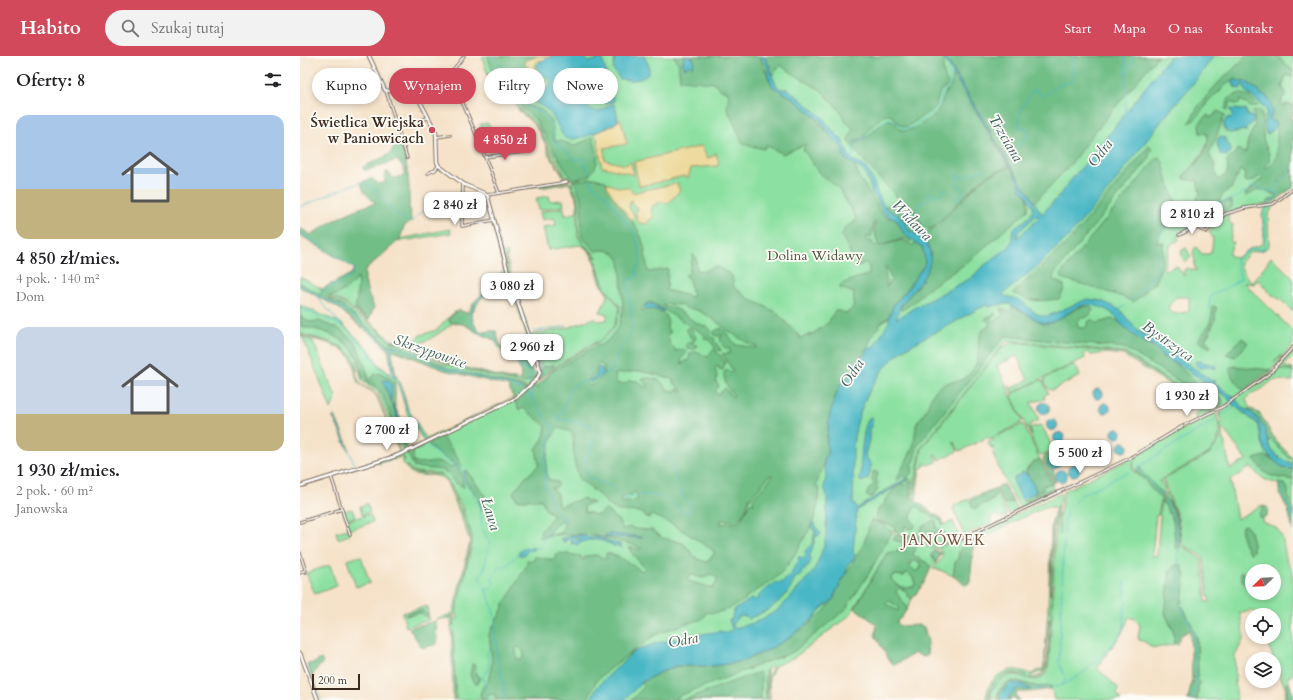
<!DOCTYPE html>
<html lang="pl">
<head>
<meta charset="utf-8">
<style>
  :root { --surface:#fff; --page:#f2f2f2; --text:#202124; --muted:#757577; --accent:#d1495b }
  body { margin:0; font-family:Cardo,serif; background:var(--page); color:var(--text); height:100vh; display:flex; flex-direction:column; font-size:15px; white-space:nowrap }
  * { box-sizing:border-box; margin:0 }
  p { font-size:13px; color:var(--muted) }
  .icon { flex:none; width:22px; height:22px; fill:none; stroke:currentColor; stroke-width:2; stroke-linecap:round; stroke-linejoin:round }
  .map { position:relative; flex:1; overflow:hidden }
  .panel { display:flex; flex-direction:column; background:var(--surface); width:300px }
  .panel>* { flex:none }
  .top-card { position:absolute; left:12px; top:12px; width:380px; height:36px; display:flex; gap:8px }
  .needle { width:26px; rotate:247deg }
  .tools { position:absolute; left:945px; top:508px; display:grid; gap:8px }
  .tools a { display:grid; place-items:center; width:36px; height:36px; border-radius:50%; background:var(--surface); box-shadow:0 2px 6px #0003; font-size:20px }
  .scale { position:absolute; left:12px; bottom:10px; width:48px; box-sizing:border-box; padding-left:4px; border:2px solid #3b2a1e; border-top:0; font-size:11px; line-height:14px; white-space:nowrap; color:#3b2a1e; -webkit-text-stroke:3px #fdfcf7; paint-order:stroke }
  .price { position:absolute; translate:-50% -34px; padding:0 9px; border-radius:8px; background:#fff; color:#222; font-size:13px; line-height:26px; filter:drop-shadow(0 1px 2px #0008) }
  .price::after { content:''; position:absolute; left:50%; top:24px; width:12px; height:9px; margin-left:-6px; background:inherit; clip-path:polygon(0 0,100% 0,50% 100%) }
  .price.on { background:var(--accent); color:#fff }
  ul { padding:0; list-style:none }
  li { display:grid; align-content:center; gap:8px; height:212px; padding:0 16px }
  li span { display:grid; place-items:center; height:124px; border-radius:12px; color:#555 }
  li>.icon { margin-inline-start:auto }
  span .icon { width:72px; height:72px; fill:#fffc; stroke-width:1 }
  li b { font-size:17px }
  h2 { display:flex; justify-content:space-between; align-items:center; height:48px; padding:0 16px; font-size:17px }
  .tag { padding:0 14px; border-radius:18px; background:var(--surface); box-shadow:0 2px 6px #0003; font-size:14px; line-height:36px }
  .tag.on { background:var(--accent); color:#fff }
  header { display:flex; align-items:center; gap:24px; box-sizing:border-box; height:56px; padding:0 20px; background:var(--accent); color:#fff }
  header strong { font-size:19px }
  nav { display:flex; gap:22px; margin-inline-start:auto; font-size:14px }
  .search { width:280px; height:36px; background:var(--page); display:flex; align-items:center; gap:10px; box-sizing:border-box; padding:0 14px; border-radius:22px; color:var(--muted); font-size:15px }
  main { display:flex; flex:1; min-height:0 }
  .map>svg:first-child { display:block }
  .green { fill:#8ce0a1; stroke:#648560; fill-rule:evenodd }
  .forest { fill:#71be87; stroke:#567452; fill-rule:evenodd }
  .sand { fill:#eeda9e; stroke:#94825e }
  .water { fill:#49b7c5; stroke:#427072; fill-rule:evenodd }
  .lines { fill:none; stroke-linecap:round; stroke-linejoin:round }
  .stream { stroke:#49b7c5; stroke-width:1 }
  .street-casing { stroke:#7c6a5a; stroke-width:3.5 }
  .secondary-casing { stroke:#7c6a5a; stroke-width:4.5 }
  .street { stroke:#fff; stroke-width:1.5 }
  .secondary { stroke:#fff; stroke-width:2.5 }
  .poi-dot { fill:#d1495b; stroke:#fdfcf7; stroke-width:1.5 }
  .labels { text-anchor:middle; stroke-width:3.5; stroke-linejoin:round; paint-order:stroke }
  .poi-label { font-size:14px; font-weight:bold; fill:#3b2a1e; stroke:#fdfcf7; text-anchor:end }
  .park-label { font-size:14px; fill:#4f583f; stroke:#fdfcf7 }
  .water-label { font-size:15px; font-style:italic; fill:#416261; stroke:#fdfcf7 }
  .neighbourhood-label { font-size:15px; letter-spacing:1px; fill:#72543e; stroke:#fdfcf7 }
</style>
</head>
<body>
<header>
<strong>Habito</strong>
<div class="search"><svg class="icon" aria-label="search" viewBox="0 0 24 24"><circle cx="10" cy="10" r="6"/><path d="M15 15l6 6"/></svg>Szukaj tutaj</div>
<nav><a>Start</a><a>Mapa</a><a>O nas</a><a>Kontakt</a></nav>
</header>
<main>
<section class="panel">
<h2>Oferty: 8<svg class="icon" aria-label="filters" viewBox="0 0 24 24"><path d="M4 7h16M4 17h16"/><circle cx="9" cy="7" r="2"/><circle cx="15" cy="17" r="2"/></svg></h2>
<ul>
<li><span style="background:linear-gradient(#a9c7e8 60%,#c2b280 0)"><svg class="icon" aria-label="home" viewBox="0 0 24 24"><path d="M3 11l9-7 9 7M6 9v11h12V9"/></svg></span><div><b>4 850 zł/mies.</b><p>4 pok. · 140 m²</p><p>Dom</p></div></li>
<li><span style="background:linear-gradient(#c9d6e8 70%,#c2b280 0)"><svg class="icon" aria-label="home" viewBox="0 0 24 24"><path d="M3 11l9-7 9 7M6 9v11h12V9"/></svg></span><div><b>1 930 zł/mies.</b><p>2 pok. · 60 m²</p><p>Janowska</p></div></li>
</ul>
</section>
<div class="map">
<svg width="993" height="644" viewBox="0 0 993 644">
  <rect width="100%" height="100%" fill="#fdfcf7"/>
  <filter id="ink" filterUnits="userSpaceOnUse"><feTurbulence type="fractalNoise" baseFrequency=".025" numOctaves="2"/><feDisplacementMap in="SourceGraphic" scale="8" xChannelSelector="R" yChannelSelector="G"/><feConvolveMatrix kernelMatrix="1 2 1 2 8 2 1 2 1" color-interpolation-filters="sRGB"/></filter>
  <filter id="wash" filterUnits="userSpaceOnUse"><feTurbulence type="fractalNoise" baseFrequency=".012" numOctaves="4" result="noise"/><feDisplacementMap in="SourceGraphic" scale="16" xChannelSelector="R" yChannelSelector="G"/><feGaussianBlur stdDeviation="0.9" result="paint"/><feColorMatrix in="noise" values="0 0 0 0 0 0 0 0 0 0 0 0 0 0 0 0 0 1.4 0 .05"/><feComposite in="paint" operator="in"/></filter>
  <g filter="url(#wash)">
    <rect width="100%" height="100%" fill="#f5e2c9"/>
    <g class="green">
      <path d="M184 0 185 1V0H947L933 14 974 53 993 65V130L980 131 949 102 962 65 953 56C957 71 954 71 948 84 947 87 947 92 946 96L934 98 927 107C929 116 927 119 920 125 916 121 914 116 916 111L908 98 925 59 923 58 909 84 902 98 894 109 884 119V123L895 125 897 122 900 138 897 142 896 147 882 153V159L895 161 897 159 899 160 901 164 896 168V170L885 175 888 176 877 181 879 184 871 188 863 213 865 214 877 210 884 220V214L887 212 896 215 894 209 895 205C894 199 891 196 896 191L902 198H910L912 192 913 182 909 175 921 162 929 158 928 165 933 169 930 186H934L929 197V199L936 202 951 192 963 188 964 177 962 158 965 150 974 149 968 159 969 190 964 194 950 196 940 207C941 214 947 223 953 227L971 201 993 222V256L981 244 971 238 958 224 954 228 944 227 993 275V289L983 300H980L973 307 981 301H982L974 312 967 314 966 317 943 333 944 334 940 337 941 338 973 315 978 320 974 314 975 315 978 313 976 312 993 315V325L973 324 962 333 952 337 946 343 948 349 950 352 947 354 931 346 932 348 958 368 967 398 971 402 965 400 955 403C959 406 959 411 962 414 971 422 982 422 993 424V454L988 441 985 428C969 427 962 424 951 411L930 424 937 463 962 449 963 453 960 456 959 461 963 462 962 465C967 469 974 469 978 474 987 485 982 506 993 514V619L988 620 989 627 988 628 986 644H984L986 634 965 581H974V559H957L951 554 947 556 940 557 944 582 935 600V628L937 644H897L899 626 893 625 891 627 892 622H897L898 621 897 581 895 580 893 571 883 551H881L879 547H882C883 533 885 522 882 509L865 557 874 577 875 588 856 592 852 591 845 586 839 584 838 581 840 569 835 563 829 561 822 577 798 610V613L817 631 818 633 817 638 821 644H754L751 630 738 631 707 627C702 631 697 635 697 642L691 644C691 631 701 618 716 619 727 621 738 630 746 617 750 610 749 598 750 590 753 548 754 506 756 465L758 457V469L760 479 759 461 764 435 838 399 832 409 833 415 844 423 861 443 858 459H856L852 500H857L860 459H859L862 444 873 464 875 483 880 491C880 477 876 449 864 441L866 436 877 461 881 489 902 503 906 546H910L909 541H908L904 503 902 500 886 491 882 487 878 462 863 424 909 398C918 387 923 382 920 367H922L918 358 921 359 919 358V356L922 357 928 348 925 351 923 349 918 352H914L911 345 914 353 912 351 913 354 910 351 824 296 712 285 706 286 701 291 621 392 613 439 615 436 622 392 702 291 714 286 821 297 827 299 910 352 912 355 896 362 894 359 906 351 823 299 806 297 791 299 788 296 784 298 785 302 712 337 709 329 710 333 728 324 717 300 697 309 722 364 721 367 689 383 686 381V382L660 395 653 385 658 395 639 404 635 398 634 399 637 406 628 409 624 407 625 410 620 413 616 443 611 440 614 422 609 446 593 477 596 479 593 484 603 486V494L587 497 550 559 495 601 475 610 469 622 470 644 468 621 473 610 467 613V619L465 614 467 619 468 644H467L465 619 466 644H156L153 575 155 644H153L151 562 135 564 153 557 170 485 157 450 146 425C136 414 119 424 109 415 105 412 103 406 101 401L79 408 78 406 101 399 105 405 103 398 106 396 107 397 144 380V378L214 345 231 331 234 327 236 329 240 327 257 310 303 283 314 272 317 264 320 250 305 232 302 224 295 202 285 190 297 202V201C292 194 283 190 280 182 275 170 281 158 279 147 279 141 276 136 273 132L279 147 277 164 278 180 281 185 293 201 304 231 318 249 320 253 314 270 301 284 290 289 256 310 240 324 255 308 242 311 231 279 267 272 294 262 298 265 307 264V258L300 256 308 239C304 234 302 230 300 225 295 212 295 195 280 189L248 194 243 171 256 169 255 163 254 162 242 164 240 156 262 152H264L265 159 276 157 278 146 269 127 241 132V130L270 126 273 131 272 125H273L270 123 264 117 236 68 219 52 210 35 193 22 188 16C189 25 204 29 210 36 213 41 215 47 218 52 224 60 232 64 237 72 248 89 254 110 269 124L227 132 226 131 266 124 249 99 246 89 234 68 219 55 212 39 207 34 188 20 182 1ZM935 53 942 54 947 57 953 66 946 72 945 76 943 74 938 76H926C922 70 924 67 927 62L932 61ZM919 81 925 82 931 93 918 92V82ZM876 241H889V254L887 256 874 258 868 253 870 248ZM913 250 916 251C916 263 912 274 905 284 906 272 913 262 913 250ZM942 282 948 287 935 300 927 298ZM923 372 946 404 930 413 922 374ZM107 409C116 422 130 413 142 419 150 423 158 446 165 455L162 452 172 480V488L157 552 156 558 159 562 155 563 153 570 154 561H146L155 559 171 486 170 478 160 451 147 424 142 419 138 418C127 418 111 420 107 409ZM942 470 948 471C951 480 954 488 951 497H950C945 490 940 478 942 470ZM952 515H974V537H952Z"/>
      <polygon points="977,0 993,0 993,15"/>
      <polygon points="74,15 79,26 58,36 53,24"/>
      <polygon points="986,18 993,21 993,50 982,50 981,49 981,42 985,37 982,30 984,27"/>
      <polygon points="188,67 193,78 185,80 180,68"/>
      <path d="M941 114 943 115 945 118 944 124H954L960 120 963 123C956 127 952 133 945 138L957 133 977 139 973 143 968 145 967 148 945 152 924 158V155L932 151 930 144 921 146 920 144 921 140 933 128Z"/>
      <polygon points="249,140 250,145 263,144 264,150 239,154 236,142"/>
      <path d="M191 165H193L207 215 239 310C239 321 233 326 226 334L215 329 150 313 101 291 88 288 41 249 29 243 37 244 47 250 91 286 100 288 140 306 155 311 215 326 220 330 226 332V331L222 330 212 322 214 325 154 310 102 287 89 285 74 270 48 249 39 244 29 241 30 239 48 232 58 221 57 243 55 253 91 284 100 285 149 307 209 323C221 320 223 334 237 320V312L206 216 202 218 184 240 183 237 204 213Z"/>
      <polygon points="150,173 151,177 97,186 100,183"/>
      <polygon points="886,192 891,201 885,206 883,204 881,195"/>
      <polygon points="207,196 208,200 206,201 215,231 217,231 219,238 216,239 209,220 204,197"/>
      <polygon points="0,221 22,233 20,239 0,227"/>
      <path d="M0 249 41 267 69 293 79 309 95 322 96 320 101 328 108 353 126 383 213 342 124 386 107 357 98 328 94 325 70 324 68 326 77 331 82 338 106 395 103 396 78 337 62 325 56 304 57 315C55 312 55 307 54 303 46 287 16 282 0 278V271C19 272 47 281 56 300H57L63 322 68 323 69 321 66 313 58 292 19 265 10 266 0 260Z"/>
      <path d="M156 255 149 262V265L153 267C141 276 131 284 117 288L114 286 120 279 137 274 149 261Z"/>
      <path d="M0 279C15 283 45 288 53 303 56 310 55 320 60 327 63 332 72 333 77 340L100 395 99 398 48 414 98 397 99 395 77 341 73 336 58 327C55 320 55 310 51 303 44 288 14 284 0 280Z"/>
      <polygon points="3,282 13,285 36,341 31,353"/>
      <polygon points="993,293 993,300 985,308 985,311 993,313 993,315 979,312 977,310"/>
      <polygon points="773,309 776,310 780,320 752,334 748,333 744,325 745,322"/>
      <path d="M740 324 743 325 748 337 744 340 745 343C739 345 735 345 731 346L739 364 729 369 731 380 712 341 714 337Z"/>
      <path d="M915 356 919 367V379L917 386 909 397 859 425V426L861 425 865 433 863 439 842 416 840 412 836 414V416C830 410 835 403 840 398 845 393 853 390 859 387 877 375 896 365 915 356Z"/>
      <path d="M723 368 740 403C734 406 728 408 726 415L737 435 733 438 744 429 752 428 754 437 721 453 715 443 716 442H714C707 427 698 413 693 397L695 395 692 393 694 391 691 392 688 387 694 384 693 383H690ZM723 416 727 418 736 434V436L722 443 713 424 714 422ZM749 433 752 435 724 447 725 445Z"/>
      <path d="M738 369 742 370 753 392 752 394 742 399 739 398C735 390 729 380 731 371L736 370 737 372 739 371Z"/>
      <path d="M971 384 989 401 993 402V408C982 404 971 398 968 386Z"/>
      <polygon points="695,432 707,460 700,462 697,459 693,459 691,461 691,467 663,480 662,473 653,453 655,449"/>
      <path d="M761 437V443L754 457 752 470 750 539 753 466 759 448 754 471 750 578 747 612 742 620 736 623H729L714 618 701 623 694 630 691 636 690 644H689C689 620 707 614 727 620 708 610 688 623 688 644H686C686 627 699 613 716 614 721 614 727 617 731 618L744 612 748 551 751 469 756 451H745L674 485 665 488 659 495 658 503 655 507 653 520 640 514 633 513 641 504 643 499 639 493 641 490 654 487 674 479ZM749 563C749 574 749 609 743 616 740 621 735 622 729 621L744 614V612Z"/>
      <polygon points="713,446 718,454 709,458 704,448"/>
      <polygon points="67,448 70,456 62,459 60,450"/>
      <polygon points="616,448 622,455 641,465 643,469 653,465 660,481 656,484 654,480 648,479 636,472 635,468 618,482 605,477 603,474 605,470 613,466 610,462"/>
      <polygon points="52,453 55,461 48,463 45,462 43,455"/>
      <polygon points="70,458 73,466 49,474 47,467 49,464"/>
      <polygon points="48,473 49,479 38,483 36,476"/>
      <polygon points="629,476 639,478 654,485 641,489 637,493 620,484 622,481 631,483 629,481"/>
      <polygon points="618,485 641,497 641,498 634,496 631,499 636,507 631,512 627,507 613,499"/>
      <polygon points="61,500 70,527 56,531 47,504"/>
      <circle cx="615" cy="510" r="5.5"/>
      <polygon points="30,509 37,530 15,538 6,517"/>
      <path d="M606 517C611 518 615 523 615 529 609 535 598 530 592 525L591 522 592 520 595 519 603 520Z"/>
      <path d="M599 532 605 534 608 540 612 543 607 553C605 546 598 542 595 535Z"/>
      <polygon points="588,544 599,551 600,552 598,555 585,548"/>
      <polygon points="127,550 129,564 106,571 102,557"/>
    </g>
    <g class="forest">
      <path d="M188 0H238L225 9 245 24 247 27 221 36C226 58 236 46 246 58 249 62 253 67 253 73 254 78 253 81 256 85H262L274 90 293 81C296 95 302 107 290 118V120L272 124 235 63 222 52 216 39 208 29 193 17Z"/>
      <path d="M373 0H384L387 11 389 9 391 10 394 2 391 0H459L473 31 491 41 511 57 529 79H531L541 90 545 102 555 110 559 121 577 148C577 157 587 163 596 163L605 179 612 183 610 186 605 183H602L579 190 602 184 612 189 617 187 622 191 624 198 625 208 606 235 594 248 589 261 581 267 573 279 567 292 536 341 532 351 527 381V399L516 430 520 433C518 442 518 451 515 460 511 473 491 506 482 516 472 526 458 534 446 541V543C436 549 419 560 407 556L403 562 400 564 384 568 355 579 308 614 296 625 287 644H195V638H192L187 641V644H183L180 639 183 630 188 626 192 606 189 578 202 554 204 548 227 509V504L233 505 235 501C242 501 250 505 256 502L255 498 261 497 281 500 282 504H284L285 500 296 499 306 503V497L316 499 342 515 345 512 330 495V491L340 494 341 492 331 488 288 478 252 479 240 482 241 477 240 476 254 459 246 454 242 444H217L213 436 225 422 239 409 236 393 244 381 246 370 223 352 219 354 208 330 144 314 94 294 92 296 96 320 95 322 93 321 88 293 75 281 57 268 37 251 0 231V227L20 239 22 233 49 219 52 217 54 212 0 179V172L11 179C31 165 52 153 76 147 68 141 63 137 61 126L72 123 79 128 85 126V117L88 116 93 122 104 120 103 111 97 104 67 114H64L63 111 90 98 97 84H100C108 109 110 127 109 153H110L111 166 104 170 100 183 97 186 65 214V225L68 238 74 251 69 264 55 253 57 243 58 222 48 232 34 240H30L29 243 41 249 88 288 101 291 150 313 215 329 227 335 231 331 234 330 238 333V329L254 314 294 291 303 288 309 283 319 270 323 253 320 205 315 198 309 195 304 194 295 195 283 182 281 176 282 144 274 125 294 122 306 125V127C314 146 330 159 339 176 345 188 346 203 348 216L368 213 367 232 365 234 393 241 389 224 385 219 389 218 393 198 396 201 397 214 405 215 415 210 432 219 434 231 448 242 476 256 501 282 514 277 529 266 535 254 547 257 553 252 554 237 540 232 541 228C551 225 559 220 569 219V212L566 206 557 211 542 180 545 171 554 167 556 162 539 133 518 116 503 93 506 88 483 98 466 89 464 93 443 88 427 52 429 39 428 36 419 33 415 27 380 24 378 6ZM574 166 576 167 574 173 578 189 576 190 573 188 572 185H568L566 181H571ZM586 210 592 225 588 227V230H586C587 223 584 217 586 210ZM351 246 405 279 404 282 407 284 409 283 415 292 414 295 412 294 408 301 396 296 390 297 389 305 387 304 382 308 381 303 387 297 385 293 375 295 374 291H371L367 279 371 276 368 274 367 270 368 266 366 261 367 260C360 254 350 251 342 255L341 253 347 247ZM369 248 381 249 388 253C405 250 435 286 457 290L456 292 436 289 424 274 421 272 413 276 414 279 418 280 422 278 423 280 420 281C421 288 423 292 430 293V297L422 298 433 315 431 317 427 314 424 316C423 326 429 333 434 340L433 342 425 332 418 339 415 335 418 332 419 329 416 327 417 320 415 312 418 310 419 313 423 314 425 307 420 299 416 296 418 294 421 295 420 292 418 291V289L414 285 415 283 409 279 411 274 406 270H403L401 268H398L375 252 364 251V249ZM298 308H302L304 311V318L293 329 290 330 287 327 291 320 295 317ZM340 315 369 322 373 324V326L383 335 382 336 379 333 374 335 368 334C362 324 353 320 342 323L348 330 346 332 337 325 329 324 325 328H317L315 318ZM258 372 269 375 273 378 274 404 279 423 304 443 306 447 318 455 340 456 345 459V461L349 462 352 459 374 469 414 495V498L407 506 397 503 383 487 363 482 352 474 336 473 330 471 322 473 319 465 305 453 300 458 296 459 291 457 285 456 284 451 288 448H293V446L286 445 284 442 260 450 258 449 257 438 252 432V431L254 432 257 431 258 428 257 426 248 423C244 409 248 382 258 372ZM470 419H472V421L453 443 454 448 452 446 450 447 440 465 437 466 421 468V464C426 464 433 465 438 463 444 460 448 448 449 442H451ZM336 436 338 443 331 446H322L321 439 324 441ZM261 466H265L261 477 249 479V477L255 469ZM410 518 417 521 416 524 417 526 413 532 391 526 386 523 392 519 404 522ZM219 591 223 595 224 600 221 604H217L216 592Z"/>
      <path d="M464 0H642L646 4H644C642 10 644 22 648 27L647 30 640 35 636 49 633 53 607 71 601 70 593 61 589 59 584 60 572 70 563 82 554 85V89L555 90 556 87C569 84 576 69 590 64L593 65 600 73 605 75 616 72 634 60 642 47 646 35C653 30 653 25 653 16L709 110 690 118 679 126 636 169 630 173C619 172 620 161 614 155L617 160 622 173 620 175 619 173 614 178C607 173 609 172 605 166 600 157 590 158 585 150L592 148 605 159 611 151 604 149C585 128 565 108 548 85L553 72 546 66 541 56 521 34 505 25 480 9 472 20 470 11Z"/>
      <path d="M645 0H858L789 83 770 109 735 146C732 144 726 134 723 130Z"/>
      <path d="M947 0H977L993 15V21L986 19C984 23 985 26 982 30L985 37V40H983L981 49 982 50 987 48 993 50V59L990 62 993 63V109L978 125 980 126 993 113V132C984 136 978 147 967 148L968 145 973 143 977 139 957 133 953 137 946 140 945 138 953 132 955 128 963 123 960 120 954 124 947 126 944 124 945 118 943 115 941 114 936 121 932 132C927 135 921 138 920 144L921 146 932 145V151L924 155C913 151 912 159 903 161L901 164 898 159 895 161 882 159V153L896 147 897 142 900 138 897 123 895 125 884 123V119C894 109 912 94 907 78L900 77 899 68 907 59 910 61 914 60 915 57 918 55 925 59 909 98 916 111C914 115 916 121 919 124L922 121 925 120 928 115 927 104C933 101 934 96 939 93L943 97 946 96C947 92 947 87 948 84 954 71 957 70 953 56L954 55H961C963 64 962 72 963 81 964 90 971 96 969 106L965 111 967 112 974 106 977 98V73L975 70 976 67 971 65 970 62 973 54 962 39 948 26H941L934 23C928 25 926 29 921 34 915 40 908 42 905 51 901 53 900 58 897 61 894 65 892 65 889 67L899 49 918 27Z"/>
      <polygon points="940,37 950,41 958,50 952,52 941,44 939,47 934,48 933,46 930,47 927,55 925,53 929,42"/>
      <path d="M849 90 852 94 849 98V103L754 218 753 224 764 229V234L759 243C737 245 734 247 713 237L770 184Z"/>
      <path d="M859 101 863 106 868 127 880 155C878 157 877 160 874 163 866 173 860 173 857 187L863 186C864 201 861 214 855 228H852L841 240 833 246 823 241 762 222 761 219 763 215 857 102Z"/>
      <path d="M710 111 721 128V134C728 140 729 145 728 154L665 208 626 234 618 243 601 255C601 246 608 241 614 234 628 217 638 200 620 181L621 180 637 170 680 126 690 119Z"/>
      <path d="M183 237 184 240 179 245 171 258C174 266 175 277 186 276 190 275 192 274 196 275L200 289 216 302 213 305 204 298 194 284 176 276 172 273 163 268 153 267 149 265V262L159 254 167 257 175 245Z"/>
      <path d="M785 249 786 251H790L793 253C790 260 788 262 780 262L777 267 779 272H785L788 269V266L792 263 797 267 812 263 816 264 843 285 857 293 864 302 869 303 895 324 893 328 888 329 882 327 825 292 705 280 617 390 614 406 611 408 613 410 612 416 608 421 611 425 609 440 642 463 644 468 643 469 641 465 622 455 616 449 610 462 615 469 614 472 610 473 605 470 603 474 605 477 618 482 622 471 633 464 636 465V472L648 479 654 480 656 484 654 485 639 478 631 476 628 478 629 481 631 484 622 481 620 484 598 478 595 475V471L575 464 578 453 585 447V444L595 432 602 428 605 429 608 424 605 420H603L598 424 597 423C602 411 611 399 614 387 615 381 615 375 616 369 617 365 621 362 623 359 629 351 628 344 635 335 647 319 664 334 676 308 681 296 674 275 689 270V266L685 263 695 257V260L690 262 693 266 702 260 703 256 700 255 701 252 708 256 712 255V250L743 267H749Z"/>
      <path d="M912 250 916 251 915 264 905 284 911 289 910 292 897 284C906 276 914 263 912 250Z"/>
      <path d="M0 260 10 266 19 265 39 273 56 287 66 313 68 323 70 324 75 318 81 317 94 325C97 334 94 342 95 350 98 362 113 373 105 385L108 393 121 387 106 395 105 394 82 338 77 331 68 326V324L66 325 63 322 58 300H56C47 281 19 272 0 271Z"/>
      <polygon points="388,271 391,272 396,282 392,288 396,289 398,290 394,294 390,292 388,293 386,288 391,286 392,284 386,273"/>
      <polygon points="942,282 948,287 935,301 926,298"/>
      <polygon points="223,305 226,306 237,320 230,325 223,327 220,325 221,316 218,309"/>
      <polygon points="252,309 254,310 240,324 237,324 240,320 241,312"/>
      <path d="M935 310 971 314 944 334C937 330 929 319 930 311Z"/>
      <path d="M916 340 922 342 923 348 915 351C913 347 914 344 916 340Z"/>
      <path d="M950 352 960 358 976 385 993 402H989L971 384 968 386C966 372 959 361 947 354Z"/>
      <polygon points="35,360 48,390 49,394 48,394 35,365 33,363 33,361"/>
      <path d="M141 380 153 395 162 409 161 411C152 406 131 396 129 387Z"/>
      <path d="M122 390V392L114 395 113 398 114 407 141 406 151 412 153 409C163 413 162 422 164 431L154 426 149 418 142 414 114 411 107 397Z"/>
      <path d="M759 394 762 395 760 402 755 400 749 402C746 408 749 411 754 415L753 420 756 425 753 427 743 405 744 400Z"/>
      <path d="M965 400 979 407 983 412 993 413V424C982 422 970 422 962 414 959 410 958 406 954 403Z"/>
      <polygon points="740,403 752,428 744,429 743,433 734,439 733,438 737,435 726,415 732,407"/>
      <polygon points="840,411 842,416 863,439 861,443 846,427 847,426 836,416 836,414"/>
      <polygon points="166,414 185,439 186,444 182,448 183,454 181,456 180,449 178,441 166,426 164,415"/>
      <path d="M573 415 578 417 576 424 578 427 576 430 578 432C576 436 574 442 568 441L566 439 569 433 574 428 572 425Z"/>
      <polygon points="978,427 985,428 988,433 988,441 993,454 993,475 988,454 980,438"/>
      <polygon points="704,428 713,446 704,448 696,432"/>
      <polygon points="749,433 752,434 724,448 724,445"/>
      <polygon points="694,434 696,438 693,444 673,453 670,445"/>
      <path d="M864 441C874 448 882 481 879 493L876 492 873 464 862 444Z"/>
      <polygon points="963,450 967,451 968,453 967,459 963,462 959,461 959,459 962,454"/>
      <path d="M571 464 583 468 592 476 568 519 545 554 493 596 381 639 373 644H331L343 632 342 626 357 618 376 610H414L439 606 464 596 486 584 498 575H500L513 565 512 564 516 559 518 560C526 555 532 546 536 536L564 487Z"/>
      <path d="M945 469 948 471C951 478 954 487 953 495L950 497C945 490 940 478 942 470Z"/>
      <path d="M596 479 618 485 613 499 627 507 631 512 624 527 612 543 608 540 605 534 599 532 596 535C598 542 605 546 607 553L602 561 597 565 598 568 600 570 620 569 624 571 628 586 627 599 624 601 615 597 596 608 594 609 589 604 575 579 577 569 555 552 587 497 603 494V486L593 484ZM615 505 620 506 622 510 619 514 615 515 609 510 610 506ZM606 517C611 518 615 523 615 529 609 535 594 530 591 522L592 520 595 519 603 520ZM588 544 599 551 598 555 586 548Z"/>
      <polygon points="674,485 670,526 666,529 653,520 655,507 658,503 659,495 665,488"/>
      <polygon points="633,496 641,498 636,507 631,499"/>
      <polygon points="875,509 882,509 885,520 882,547 879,547 881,550 883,551 894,575 895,580 897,581 898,621 897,622 892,622 890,574 880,580 878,588 875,588 874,577 865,557 870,514"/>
      <path d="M941 515 944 517 950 531 949 532C942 528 940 523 941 515Z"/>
      <polygon points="123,554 129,560 128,562 120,557 106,560 106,558"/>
      <polygon points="136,565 137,588 122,592 109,572"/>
      <polygon points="21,603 23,606 13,618 13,623 7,608 14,607"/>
      <polygon points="172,608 175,609 176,619 180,622 177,628 173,626 170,619"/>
      <polygon points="459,616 461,619 461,644 383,644"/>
      <polygon points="897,624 899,626 897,644 888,644 891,627"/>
      <polygon points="711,625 718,625 738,631 751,630 751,633 730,636 717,636 716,640 720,644 716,644 715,642 711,641 711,644 709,644 709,640 718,632 730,633 723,629 700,643 701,644 698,644 698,636"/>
      <polygon points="989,627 993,637 993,644 986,644 987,628"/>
    </g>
    <g class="sand">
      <path d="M238 0H252L243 5 240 4C233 7 236 11 236 17L225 9V5Z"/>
      <path d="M319 63 321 64 327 88 304 92 305 104 325 109 331 106 334 119 304 111 302 112 297 81 295 79 296 76C303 74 317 70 319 63Z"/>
      <polygon points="402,90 407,102 414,100 416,96 417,102 419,104 418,106 418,110 391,112 388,122 384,120 351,128 339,130 334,106"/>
      <polygon points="306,127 321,132 322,131 332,133 332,137 378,127 378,131 380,134 368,148 361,145 359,147 357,147 358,149 353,149 351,155 354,161 349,164 347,168 340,167 336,163 337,160 335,156 338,154 337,150 335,152 331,144 329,151 335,161 331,164 310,136"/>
    </g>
    <g class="water">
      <path d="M252 0H283L288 6 302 2 314 45 307 48 305 47 288 29 283 33 281 41 291 53 298 56 310 49 314 48 317 57 318 65C308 72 277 87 265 82 258 73 256 62 246 53 241 48 234 49 231 42L233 38 246 33 251 29V25L239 15 237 9 240 6Z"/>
      <path d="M317 0H344L349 10V17C344 25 329 25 320 23L313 13 315 2Z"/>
      <path d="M384 0H391L395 6 392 11 389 9 385 12C381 8 384 4 384 0Z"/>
      <path d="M460 0H464L470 11 472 20 477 30 481 33H488L522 61 532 74 542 84 550 102 565 111 568 114C574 127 578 141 586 152 590 156 593 156 597 158 603 162 605 168 608 174 613 177 617 178 620 181 641 198 626 220 613 235 606 244 597 251 597 263L612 253 671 222 682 211 709 191C714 186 710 179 714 173 720 166 732 163 733 153 733 147 727 145 727 139L721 134C720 127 716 124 715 118L642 0H645L723 130 730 138 731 141 742 158 759 140 774 120 791 101 870 0H913L902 17 864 62 811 131 769 180 741 207 702 239C707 241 712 241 717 243 729 248 734 262 748 260L787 243 802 245 820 254 838 275 861 288 868 297 880 302 912 325 915 324 913 327 934 341 942 351 952 357 959 365 964 371 969 389 973 396 980 402 993 408V413L983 412 967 398 964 392 965 390H963L958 368 932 348 927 341C913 332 899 321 884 312 878 308 871 306 865 302 862 300 860 296 857 293 852 288 843 286 836 281 816 269 818 252 790 249 772 247 761 269 743 267L709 248H704L688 251 686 249C673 255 661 263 648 270 631 279 611 287 596 300 576 318 562 345 556 371 550 396 555 422 553 446L557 452 607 422V424L557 454 553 496 555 498 553 504 549 507 545 519 536 536 533 544 521 553 512 564 486 584 464 596 439 606 414 610H376L357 618 342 626 324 644H290L298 630 333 596 353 588 378 582 421 575V576L431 575 432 573 429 564H431L434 554 451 543 454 544 459 542V539L476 526 477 527 483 526 487 521 489 522C493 517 493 509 499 506L498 501 499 500 500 502H502L506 498 505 495 512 488 515 476 511 471 512 467H515L517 473 520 476 521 478 515 481C514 488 512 495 509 501L511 503C510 509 506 514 501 516V519L494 523C494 533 475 550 466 555 460 558 454 560 448 563L445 560 438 561 433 567V570L435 572 454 567 475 556 483 549 512 517 517 508 525 487 526 477 527 441 524 431 526 421 524 405 527 399V381L530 357 539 330 545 327 560 304 565 299 567 293 573 291 578 284 589 266V261L594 248 606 235 625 208 624 198 622 191 605 179 596 163H593L582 156 578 145 573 138 564 115 545 103 541 90 529 78 520 65 491 41 473 31 468 21 467 11ZM737 159 739 162 717 182 718 176Z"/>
      <path d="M934 23 941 26H948L951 30 959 34 961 39H966L970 46 973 54 970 62 971 65 976 67 972 76 971 74 970 75 969 78H966L964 68 967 56 965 51C958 48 955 41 946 37L944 29H942L941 33 936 32V30L934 31V27L931 26 935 24Z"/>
      <polygon points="931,53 940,54 946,53 947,59 953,61 953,66 946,72 946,76 943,74 938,76 933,76 930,78 924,72 924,67 927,62 930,62 933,59 930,54"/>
      <polygon points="919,81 925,82 931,93 930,97 925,100 920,98 917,87 918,82"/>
      <polygon points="348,248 352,248 364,254 363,256 359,254 344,253 343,251"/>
      <polygon points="898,305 915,309 916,313 910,311 899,312 895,308 895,306"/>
      <polygon points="299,311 302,312 303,317 298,322 291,327 290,326 290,324 296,319"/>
      <polygon points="84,324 89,325 92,328 91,345 105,372 105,377 104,378 83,325"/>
      <circle cx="798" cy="338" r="5"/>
      <circle cx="744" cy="352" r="5.5"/>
      <circle cx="805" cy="352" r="5"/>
      <path d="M570 361 572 362V370L569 372V384L565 399 572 410H570V417L568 423 561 426 559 423C562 417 560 411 561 404 562 394 563 368 570 361Z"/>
      <circle cx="752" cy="369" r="5.5"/>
      <circle cx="817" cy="377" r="5"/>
      <circle cx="759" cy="382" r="5.5"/>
      <circle cx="823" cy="391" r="5"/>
      <circle cx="767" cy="401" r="6"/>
      <circle cx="754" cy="407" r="6"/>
      <circle cx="774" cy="414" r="6"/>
      <circle cx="761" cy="420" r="6"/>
      <path d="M723 416C729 418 735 429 736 436L722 444 713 424 714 422Z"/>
      <polygon points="310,478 342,481 342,482 305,481 305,479"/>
      <path d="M274 479 287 480 289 482C298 478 309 487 320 488L322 491 321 492 316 489 315 491C304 483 289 481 277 489L273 487 271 489 272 485 277 484 280 485 281 483 277 482 266 484 264 487V484H261L260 483Z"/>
      <path d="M231 491 234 492V494H229L224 499H218C220 492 226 493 231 491Z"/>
      <polygon points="711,627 721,628 731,633 727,634 718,632 709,640 709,644 701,644 700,638"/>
    </g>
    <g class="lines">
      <g class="stream">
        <polyline points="193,0 208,18 221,37 225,48 228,51 240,56 249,64 253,72 253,81 255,86 276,104 282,102 283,103 289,118"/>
        <polyline points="825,0 826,32"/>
        <polyline points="827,17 835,0"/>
        <polyline points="826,41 826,36"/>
        <polyline points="825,60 826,44"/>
        <path d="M554 90 555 86C565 85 577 68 588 63 595 63 599 70 605 73L613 71 632 57 641 45 642 37 650 29V20L647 15"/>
        <polyline points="551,103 554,98 554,92"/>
        <path d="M707 103 729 78 727 73 721 72C714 56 726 48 732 35L736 34 744 41C748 39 748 36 751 34 753 31 768 26 772 25V0"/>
        <polyline points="290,124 293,130 305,139 336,179 339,193 340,201 339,209 335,215 338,219 336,222 329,223 328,225 329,235"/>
        <polyline points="61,127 70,129 79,138"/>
        <polyline points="975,131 993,111"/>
        <polyline points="972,135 974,132"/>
        <polyline points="81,140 94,156 106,165"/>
        <polyline points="0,151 49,130 60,127"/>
        <polyline points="882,155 909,150 935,142 954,130 977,137 979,138 977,141 969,147"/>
        <path d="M616 156 621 147 627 145 629 142 628 136 634 139H640L645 132C651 134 652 141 659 143 662 141 663 136 662 133L658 130 656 119 658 118 662 123 669 118 684 114"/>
        <polyline points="109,165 114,164 119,158 137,147 161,136"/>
        <path d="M192 165 205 213 185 237 177 245 169 259 170 262C172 269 176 279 185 278 190 278 191 277 196 278 197 283 196 288 199 292 204 299 214 301 217 308H221L223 313H230L232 318 228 324 230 327"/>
        <polyline points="608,175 607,162 612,161 615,158"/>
        <polyline points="0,176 54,212 55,214 50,221 21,236"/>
        <polyline points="858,185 860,177 873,166 880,155"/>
        <path d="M965 185C967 173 961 160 968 150"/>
        <polyline points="0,229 48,256 74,278 86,290 90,291 98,290 103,292 144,312 216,331 223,334"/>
        <polyline points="19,239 18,242 19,244 42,269"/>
        <polyline points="831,244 844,232 857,216 858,189"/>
        <polyline points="0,252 43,270 68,295 77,309 99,326 107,353 125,385"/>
        <polyline points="820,253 824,250"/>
        <path d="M910 253C906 237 917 237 928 231 932 229 936 225 941 223L936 206 937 203 951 193H964L965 187"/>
        <polyline points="223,259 229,276"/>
        <polyline points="233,276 267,270"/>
        <polyline points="230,279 241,310 242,320"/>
        <polyline points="328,281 332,275 333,270 329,236"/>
        <polyline points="323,288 327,283"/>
        <polyline points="90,291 94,322"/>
        <polyline points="299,321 311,315 321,291"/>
        <polyline points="227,336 252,371"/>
        <polyline points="232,343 232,330"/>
        <polyline points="924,358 935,351"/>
        <polyline points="34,360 55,409"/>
        <polyline points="258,363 288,368 293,375"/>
        <polyline points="256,364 262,357 271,332 281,326 291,325"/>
        <path d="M294 379 291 394 286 400 287 420C290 422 305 428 310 430 314 432 320 439 324 443 343 436 358 437 375 449 380 452 382 455 388 457L390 454 372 414 371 406 367 400"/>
        <path d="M127 388 133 395 163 414 164 425 179 447 182 471 190 488 183 516 179 520C182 527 192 546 192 552 196 557 196 577 194 583 192 588 189 593 187 598L189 604 187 616 182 621 187 633V644"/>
        <polyline points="981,429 983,438 993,462"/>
        <polyline points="862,440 838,411 915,364"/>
        <polyline points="865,444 875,463 878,478 879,525 878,545 895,577 894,591 896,621 895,632 891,644"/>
        <polyline points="771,449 781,439 828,416"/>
        <polyline points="764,479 765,462 768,453"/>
        <polyline points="764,485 759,606 764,619"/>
        <path d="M233 493 240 492C245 478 253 468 266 463L259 458 253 450 245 429 244 406 253 371 255 368"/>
        <polyline points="185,535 194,529 192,521 199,510 205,511 219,498"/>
        <polyline points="195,582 197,583 197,600 204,630 205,644"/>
        <polyline points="7,609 21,644"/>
        <path d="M762 629C780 623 816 590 823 572 826 564 821 555 826 548L824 525"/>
        <polyline points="753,631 762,629 765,625 765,621"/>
        <polyline points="731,633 751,632"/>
      </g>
    </g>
  </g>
  <g filter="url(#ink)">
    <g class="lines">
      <defs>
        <g id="street">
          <polyline points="150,17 178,83 199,137"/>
          <path d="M111 31C118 19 139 23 149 17 155 13 160 5 164 0"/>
          <polyline points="86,35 107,102"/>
          <polyline points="98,69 128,62"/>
          <polyline points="137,81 150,79"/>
          <polyline points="178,82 207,77"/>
          <polyline points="185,101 223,96"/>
          <polyline points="128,117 135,114 138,110"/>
          <polyline points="163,128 162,170 194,164"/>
          <polyline points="187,139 267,126"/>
          <polyline points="879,179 895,171 906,176 925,158 945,152 973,148 993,133"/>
          <polyline points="31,420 50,479"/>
          <polyline points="0,466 42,453"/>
          <polyline points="654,486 828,403 883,370 924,350 969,318 993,291"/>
          <polyline points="0,497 6,516"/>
          <polyline points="0,517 5,514"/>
        </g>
        <g id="secondary">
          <polyline points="0,430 96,400 110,394 216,342 236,324 240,317 239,310 209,220 188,141 184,137 165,129 139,110 137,106 136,76 113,32 110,30 89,35 85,34 69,0"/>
          <polyline points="0,597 18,644"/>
        </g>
      </defs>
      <use href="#street" class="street-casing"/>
      <use href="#secondary" class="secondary-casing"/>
      <use href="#street" class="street"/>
      <use href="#secondary" class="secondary"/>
    </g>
  </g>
  <circle class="poi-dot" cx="132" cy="74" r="4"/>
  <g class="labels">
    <g class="poi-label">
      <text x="124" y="71">Świetlica Wiejska<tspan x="124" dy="16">w Paniowicach</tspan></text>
    </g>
    <g class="park-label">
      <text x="515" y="204">Dolina Widawy</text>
    </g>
    <g class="water-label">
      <text transform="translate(706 82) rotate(59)" y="5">Trzciana</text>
      <text transform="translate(800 97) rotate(-52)" y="5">Odra</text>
      <text transform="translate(612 164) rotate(46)" y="5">Widawa</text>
      <text transform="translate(868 285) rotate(35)" y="5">Bystrzyca</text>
      <text transform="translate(130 295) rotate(19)" y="5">Skrzypowice</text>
      <text transform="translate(552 317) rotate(-57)" y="5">Odra</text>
      <text transform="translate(191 458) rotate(73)" y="5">Ława</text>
      <text transform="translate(383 584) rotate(-11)" y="5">Odra</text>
    </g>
    <g class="neighbourhood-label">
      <text x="644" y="489">JANÓWEK</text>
    </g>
  </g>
</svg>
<div class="tools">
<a><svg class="needle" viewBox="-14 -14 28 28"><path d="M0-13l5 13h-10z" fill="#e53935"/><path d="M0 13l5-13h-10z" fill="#757577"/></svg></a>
<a><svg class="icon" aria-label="locate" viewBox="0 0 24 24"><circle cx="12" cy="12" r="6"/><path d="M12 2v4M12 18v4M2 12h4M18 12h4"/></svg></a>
<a><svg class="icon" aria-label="layers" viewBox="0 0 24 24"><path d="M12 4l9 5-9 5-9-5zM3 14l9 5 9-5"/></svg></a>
</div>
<div class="scale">200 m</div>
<b class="price on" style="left:205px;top:105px">4 850 zł</b>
<b class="price" style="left:155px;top:170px">2 840 zł</b>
<b class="price" style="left:892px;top:179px">2 810 zł</b>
<b class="price" style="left:212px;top:251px">3 080 zł</b>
<b class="price" style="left:232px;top:312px">2 960 zł</b>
<b class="price" style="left:887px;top:361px">1 930 zł</b>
<b class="price" style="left:87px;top:395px">2 700 zł</b>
<b class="price" style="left:780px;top:418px">5 500 zł</b>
<div class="top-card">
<a class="tag">Kupno</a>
<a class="tag on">Wynajem</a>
<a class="tag">Filtry</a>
<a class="tag">Nowe</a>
</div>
</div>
</main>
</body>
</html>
